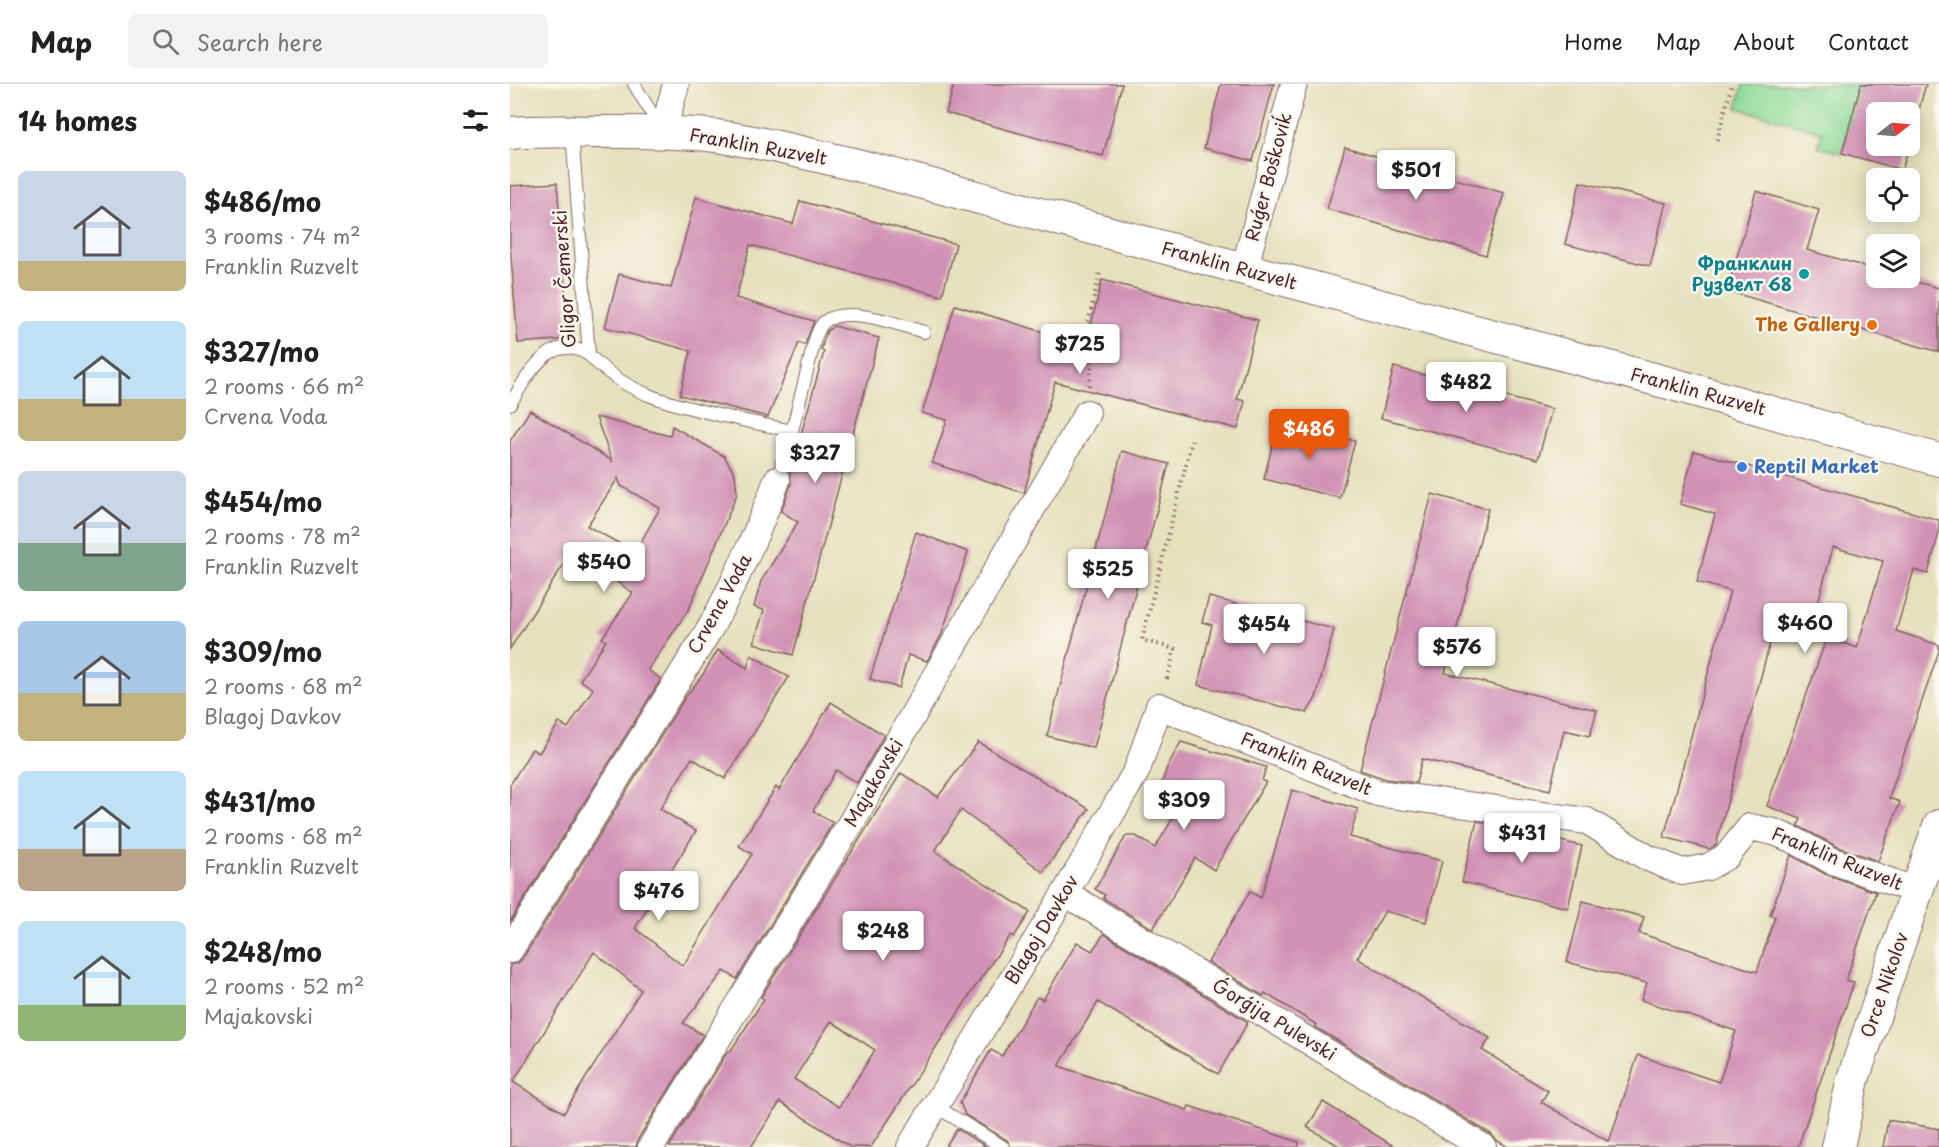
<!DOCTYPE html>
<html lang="en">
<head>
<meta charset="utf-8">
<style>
  :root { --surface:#fff; --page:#f2f2f2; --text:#202124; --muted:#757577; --line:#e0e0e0; --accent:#ea580c }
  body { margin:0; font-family:"Playpen Sans",sans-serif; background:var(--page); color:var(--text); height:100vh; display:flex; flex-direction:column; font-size:22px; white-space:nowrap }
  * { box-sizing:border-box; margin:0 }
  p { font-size:20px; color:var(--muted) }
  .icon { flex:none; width:33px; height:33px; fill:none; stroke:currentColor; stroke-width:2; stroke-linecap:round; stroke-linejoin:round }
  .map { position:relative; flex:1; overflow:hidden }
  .details { display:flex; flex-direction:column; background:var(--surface); width:510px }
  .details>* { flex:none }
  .needle { width:39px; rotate:73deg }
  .tools { position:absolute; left:1356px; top:18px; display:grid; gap:12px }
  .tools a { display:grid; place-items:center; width:54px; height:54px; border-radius:9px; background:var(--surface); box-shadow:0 3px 15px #0003; font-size:30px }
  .price { position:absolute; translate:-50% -51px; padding:0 14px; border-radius:6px; background:#fff; color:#222; font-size:20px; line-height:39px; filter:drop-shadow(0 2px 3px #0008) }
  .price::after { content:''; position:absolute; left:50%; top:36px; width:18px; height:14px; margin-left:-9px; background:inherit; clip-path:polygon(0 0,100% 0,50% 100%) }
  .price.selected { background:var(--accent); color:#fff }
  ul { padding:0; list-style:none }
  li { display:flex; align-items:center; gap:18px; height:150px; padding:0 18px }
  li span { display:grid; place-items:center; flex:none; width:168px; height:120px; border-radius:9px; color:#555 }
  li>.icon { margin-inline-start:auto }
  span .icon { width:72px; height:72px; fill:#fffc; stroke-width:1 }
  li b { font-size:26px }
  h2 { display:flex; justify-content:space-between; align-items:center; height:72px; padding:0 18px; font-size:26px }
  header { display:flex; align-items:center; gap:36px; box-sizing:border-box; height:84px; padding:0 30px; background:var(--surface); border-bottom:2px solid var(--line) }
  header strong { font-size:28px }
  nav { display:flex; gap:33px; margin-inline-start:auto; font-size:21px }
  .search { width:420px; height:54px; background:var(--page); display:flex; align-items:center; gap:15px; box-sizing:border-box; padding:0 21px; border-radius:9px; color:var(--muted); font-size:22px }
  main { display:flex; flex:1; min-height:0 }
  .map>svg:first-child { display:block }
  .green { fill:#8cd997; stroke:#6b7c61; stroke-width:1.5 }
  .building { fill:#d192b6; fill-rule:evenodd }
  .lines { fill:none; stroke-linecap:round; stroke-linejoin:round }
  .service-casing { stroke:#81635e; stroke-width:14 }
  .minor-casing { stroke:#81635e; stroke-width:28 }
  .tertiary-casing { stroke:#81635e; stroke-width:34 }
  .path { stroke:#81635e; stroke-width:4; stroke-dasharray:1.5 4.5; stroke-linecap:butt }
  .service { stroke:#fff; stroke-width:12 }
  .minor { stroke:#fff; stroke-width:26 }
  .tertiary { stroke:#fff; stroke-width:32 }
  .culture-dot { fill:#0f9aa8; stroke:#fbf7ec; stroke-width:2 }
  .food-dot { fill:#e8710a; stroke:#fbf7ec; stroke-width:2 }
  .shop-dot { fill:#3f7fe0; stroke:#fbf7ec; stroke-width:2 }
  .labels { text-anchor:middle; stroke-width:5; stroke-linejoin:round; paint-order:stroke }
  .street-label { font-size:18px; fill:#4a1f2b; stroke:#fbf7ec }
  .culture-label { font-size:18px; font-weight:bold; fill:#0d838f; stroke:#fbf7ec; text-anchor:end }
  .food-label { font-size:18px; font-weight:bold; fill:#c56008; stroke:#fbf7ec; text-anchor:end }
  .shop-label { font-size:18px; font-weight:bold; fill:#366cbe; stroke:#fbf7ec; text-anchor:start }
</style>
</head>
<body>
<header>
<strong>Map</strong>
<div class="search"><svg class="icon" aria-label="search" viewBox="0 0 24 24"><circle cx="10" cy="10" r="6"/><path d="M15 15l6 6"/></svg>Search here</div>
<nav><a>Home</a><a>Map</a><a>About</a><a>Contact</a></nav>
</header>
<main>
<section class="details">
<h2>14 homes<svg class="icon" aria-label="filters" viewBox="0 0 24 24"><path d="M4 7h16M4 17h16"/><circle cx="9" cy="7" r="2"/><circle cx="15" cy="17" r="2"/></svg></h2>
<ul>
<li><span style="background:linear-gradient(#c9d6e8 75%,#c2b280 0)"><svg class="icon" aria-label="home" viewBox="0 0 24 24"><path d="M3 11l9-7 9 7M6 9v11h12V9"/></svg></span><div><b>$486/mo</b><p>3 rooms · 74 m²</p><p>Franklin Ruzvelt</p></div></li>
<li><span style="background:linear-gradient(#bfe0f5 65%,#c2b280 0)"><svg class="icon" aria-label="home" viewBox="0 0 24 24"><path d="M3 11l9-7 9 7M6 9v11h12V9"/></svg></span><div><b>$327/mo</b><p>2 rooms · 66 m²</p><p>Crvena Voda</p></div></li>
<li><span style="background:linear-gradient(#c9d6e8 60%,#7fa58c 0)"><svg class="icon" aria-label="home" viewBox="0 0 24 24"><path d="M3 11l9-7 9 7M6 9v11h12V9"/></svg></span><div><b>$454/mo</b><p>2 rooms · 78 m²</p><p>Franklin Ruzvelt</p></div></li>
<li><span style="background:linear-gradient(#a9c7e8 60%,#c2b280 0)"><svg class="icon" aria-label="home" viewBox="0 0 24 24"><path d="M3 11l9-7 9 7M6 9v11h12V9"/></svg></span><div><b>$309/mo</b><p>2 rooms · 68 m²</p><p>Blagoj Davkov</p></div></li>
<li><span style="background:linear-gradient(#bfe0f5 65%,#b9a48a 0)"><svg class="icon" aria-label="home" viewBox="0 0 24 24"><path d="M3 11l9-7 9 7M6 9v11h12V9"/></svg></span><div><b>$431/mo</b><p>2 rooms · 68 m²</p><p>Franklin Ruzvelt</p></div></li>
<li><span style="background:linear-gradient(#bfe0f5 70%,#8fb573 0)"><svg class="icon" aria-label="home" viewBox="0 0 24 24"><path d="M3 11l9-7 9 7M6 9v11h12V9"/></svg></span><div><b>$248/mo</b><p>2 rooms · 52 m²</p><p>Majakovski</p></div></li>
</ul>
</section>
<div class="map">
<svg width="1429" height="1063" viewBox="0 0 1429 1063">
  <rect width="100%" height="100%" fill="#fbf7ec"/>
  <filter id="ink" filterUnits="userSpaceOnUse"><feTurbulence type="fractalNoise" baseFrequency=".0167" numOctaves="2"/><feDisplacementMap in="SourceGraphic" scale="12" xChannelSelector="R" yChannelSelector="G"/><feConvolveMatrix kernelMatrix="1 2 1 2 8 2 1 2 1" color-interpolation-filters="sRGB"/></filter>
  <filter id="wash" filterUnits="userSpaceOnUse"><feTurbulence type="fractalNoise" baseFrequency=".008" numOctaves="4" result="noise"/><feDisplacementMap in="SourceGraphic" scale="24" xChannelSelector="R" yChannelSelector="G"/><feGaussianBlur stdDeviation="1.35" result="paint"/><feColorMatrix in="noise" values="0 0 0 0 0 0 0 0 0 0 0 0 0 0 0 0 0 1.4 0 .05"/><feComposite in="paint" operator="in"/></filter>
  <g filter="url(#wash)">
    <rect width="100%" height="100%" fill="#e6e0bd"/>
    <polygon class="green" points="1233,0 1351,0 1332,69 1308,63 1312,48 1227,24"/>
    <g id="blocks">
      <g class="building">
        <polygon points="444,0 612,0 593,72 436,29"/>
        <polygon points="711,0 764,0 743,77 694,64"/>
        <polygon points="1351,0 1416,0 1400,58 1400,28 1366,28 1366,62 1399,62 1392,86 1332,69"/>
        <polygon points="835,63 994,109 976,171 817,125"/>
        <polygon points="1070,98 1156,119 1140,182 1055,160"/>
        <polygon points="47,99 59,255 8,259 0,160 0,102"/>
        <polygon points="1246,107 1309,126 1297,166 1364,185 1362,194 1392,194 1429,204 1429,268 1217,207"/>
        <polygon points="186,113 283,140 290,117 446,160 432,212 240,161 226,214 304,237 295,261 289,259 258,333 170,311 181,267 95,243 109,190 161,204"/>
        <polygon points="592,196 748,236 727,315 735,317 728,345 545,298 514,409 422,379 437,336 412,329 445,221 576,261"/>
        <polygon points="324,242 369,254 283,571 244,559 254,526 244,523 251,497 288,438 271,427 281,401 280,390 314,268 311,266 313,259 317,247"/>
        <polygon points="884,283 1042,325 1028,375 871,334"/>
        <path d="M20 326 102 377 86 333 160 352 162 342 214 372 225 390 227 410 179 525 138 586 151 595 0 838V701L22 665 29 669 49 639 58 644 83 605 70 596 96 557 92 554 123 509 62 467 0 565V357ZM108 394 111 402 150 424 125 468 77 442Z"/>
        <polygon points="768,338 845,357 830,414 754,395"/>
        <polygon points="612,367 659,380 584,664 537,652"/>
        <polygon points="1184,367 1429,436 1429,449 1418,490 1404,486 1386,547 1429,561 1429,567 1379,714 1390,718 1368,777 1326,762 1288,742 1291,735 1257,722 1317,553 1347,564 1373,477 1323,463 1305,530 1270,521 1206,761 1199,765 1154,753 1220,507 1187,498 1205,430 1170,420"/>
        <polygon points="922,410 978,425 935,589 1087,626 1080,652 1054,646 1040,706 912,675 906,699 876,695 850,686"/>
        <polygon points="406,448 458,468 432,550 417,577 398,571 389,604 360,595"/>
        <polygon points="699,513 824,545 806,614 797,629 688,601 702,541 692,538"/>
        <path d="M208 566 237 584 241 571 279 593 215 695 182 674 150 725 186 747 125 844 173 882 242 770 229 762 266 703 269 706 321 618 374 651 347 699 326 686 303 727 323 739 227 895 214 887 173 939 193 951 128 1055 126 1063H0V881L8 879 13 874 176 612 192 592ZM84 868 131 906 54 1029 3 998Z"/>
        <path d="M468 658 579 725 533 788 451 726 425 767 520 828 504 853 501 851 469 897 361 1063H340L270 1018 241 1063H159L218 967 220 968 254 915 251 913 391 689 428 713ZM321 937 365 966 329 1023 284 995Z"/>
        <polygon points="671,658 756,683 752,697 756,698 704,786 685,774 643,845 593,814 595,811 585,805 616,752 626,752 645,764 674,716 649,709 657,683"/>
        <polygon points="782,706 848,725 840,753 932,777 916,838 875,827 847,874 980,954 972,966 1038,1007 1031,1018 1099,1058 1128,971 1209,998 1226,947 1131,916 1137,899 1057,878 1073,817 1134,833 1129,849 1247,888 1265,833 1260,831 1281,771 1315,790 1366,808 1336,896 1344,898 1288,1063 998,1063 986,1056 981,1050 805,943 807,941 755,909 753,912 698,878 740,807 751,814"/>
        <polygon points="967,737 1072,762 1058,824 952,798"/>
        <polygon points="594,850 738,938 708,990 588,918 549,982 677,1026 679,1022 789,1058 789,1063 501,1063 497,1056 455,1031 450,1018 481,966 492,972 527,913 533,916 567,858 582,867"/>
        <polygon points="813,1018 885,1063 831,1063 797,1043"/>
        <polygon points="1378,1036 1429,1045 1429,1063 1373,1063"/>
        <polygon points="447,1045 477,1063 435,1063"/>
      </g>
    </g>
  </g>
  <g filter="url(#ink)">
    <use href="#blocks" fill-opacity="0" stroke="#81635e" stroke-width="1.5"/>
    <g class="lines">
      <defs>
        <g id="service">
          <polyline points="124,0 151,45"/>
          <path d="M79 271C117 311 162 320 213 332 236 337 259 342 282 347"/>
          <path d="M0 320C18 292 39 246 79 271L62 48"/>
          <path d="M267 396 282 347 304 259C306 252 308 244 314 238 336 220 389 241 414 248"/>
          <polyline points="425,1022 493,1063"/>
        </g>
        <g id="minor">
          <polyline points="153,48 166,0"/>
          <polyline points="734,186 784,0"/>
          <polyline points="555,809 973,1063"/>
          <path d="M0 866 201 543C227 494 248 448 267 396"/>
          <polyline points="141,1063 342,737 577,329"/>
          <polyline points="400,1063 555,809 627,686 649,622 867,709 1077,737 1138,774 1172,788 1198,783 1217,772 1240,743 1264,748 1286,757 1320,776 1407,807"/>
        </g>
        <g id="tertiary">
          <path d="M0 49C35 46 71 48 106 48 137 48 167 48 198 51 249 57 298 70 347 81L1166 301 1429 376"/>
          <polyline points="1328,1063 1343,995 1429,742"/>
        </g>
      </defs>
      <use href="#service" class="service-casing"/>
      <use href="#minor" class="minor-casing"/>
      <use href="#tertiary" class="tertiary-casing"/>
      <g class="path">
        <polyline points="1207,56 1222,0"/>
        <polyline points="579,302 582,279 574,255 590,188"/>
        <polyline points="657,595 665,565 632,556 682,356"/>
      </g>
      <use href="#service" class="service"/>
      <use href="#minor" class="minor"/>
      <use href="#tertiary" class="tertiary"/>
    </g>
  </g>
  <circle class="culture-dot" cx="1294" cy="190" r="6"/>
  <circle class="food-dot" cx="1362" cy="241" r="6"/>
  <circle class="shop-dot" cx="1232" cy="383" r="6"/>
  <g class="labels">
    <g class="street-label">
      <text transform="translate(248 63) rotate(10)" y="6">Franklin Ruzvelt</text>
      <text transform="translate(759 93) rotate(-75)" y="6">Ruǵer Boškoviḱ</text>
      <text transform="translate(719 182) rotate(15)" y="6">Franklin Ruzvelt</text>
      <text transform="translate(55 195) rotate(-94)" y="6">Gligor Čemerski</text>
      <text transform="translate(1188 308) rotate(15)" y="6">Franklin Ruzvelt</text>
      <text transform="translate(210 520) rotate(-61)" y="6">Crvena Voda</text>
      <text transform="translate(796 680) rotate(22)" y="6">Franklin Ruzvelt</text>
      <text transform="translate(364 699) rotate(-60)" y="6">Majakovski</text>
      <text transform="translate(1327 775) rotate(22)" y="6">Franklin Ruzvelt</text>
      <text transform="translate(532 846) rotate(-59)" y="6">Blagoj Davkov</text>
      <text transform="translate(1375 901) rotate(-71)" y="6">Orce Nikolov</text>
      <text transform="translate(764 936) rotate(31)" y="6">Ǵorǵija Pulevski</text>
    </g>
    <g class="culture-label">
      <text x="1282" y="186">Франклин<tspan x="1282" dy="21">Рузвелт 68</tspan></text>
    </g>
    <g class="food-label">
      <text x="1350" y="247">The Gallery</text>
    </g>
    <g class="shop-label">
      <text x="1244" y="389">Reptil Market</text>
    </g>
  </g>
</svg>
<div class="tools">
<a><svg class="needle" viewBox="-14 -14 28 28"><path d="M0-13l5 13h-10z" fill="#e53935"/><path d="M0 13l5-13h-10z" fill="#757577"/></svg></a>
<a><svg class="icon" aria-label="locate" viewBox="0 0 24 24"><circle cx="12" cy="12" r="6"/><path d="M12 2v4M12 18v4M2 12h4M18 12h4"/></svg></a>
<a><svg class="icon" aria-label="layers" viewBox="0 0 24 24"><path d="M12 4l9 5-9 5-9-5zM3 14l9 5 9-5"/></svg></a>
</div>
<b class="price" style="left:906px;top:117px">$501</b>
<b class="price" style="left:570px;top:291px">$725</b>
<b class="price" style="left:956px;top:329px">$482</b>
<b class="price selected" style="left:799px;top:376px">$486</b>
<b class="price" style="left:305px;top:400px">$327</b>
<b class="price" style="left:94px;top:509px">$540</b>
<b class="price" style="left:598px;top:516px">$525</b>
<b class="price" style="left:1295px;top:570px">$460</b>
<b class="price" style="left:754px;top:571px">$454</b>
<b class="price" style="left:947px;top:594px">$576</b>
<b class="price" style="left:674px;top:747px">$309</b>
<b class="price" style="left:1012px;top:780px">$431</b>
<b class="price" style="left:149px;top:838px">$476</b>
<b class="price" style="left:373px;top:878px">$248</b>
</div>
</main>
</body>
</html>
